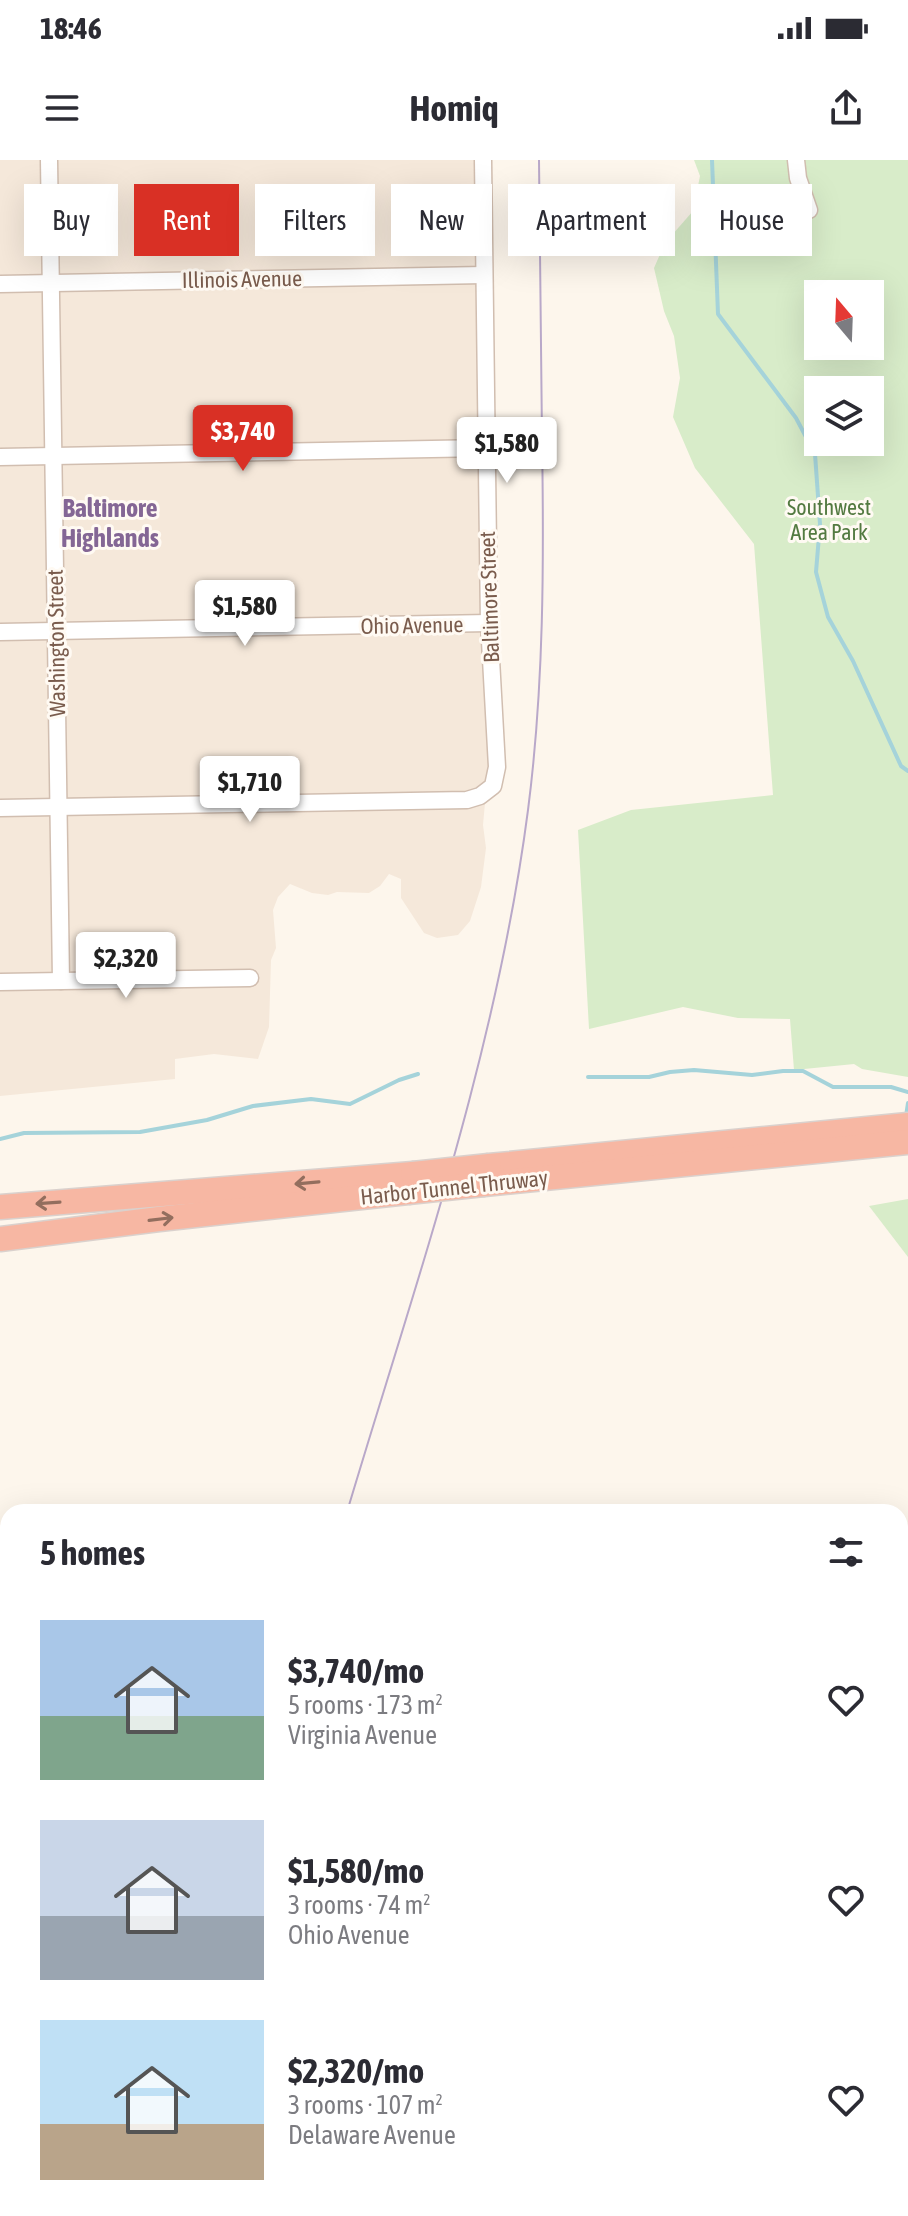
<!DOCTYPE html>
<html lang="en">
<head>
<meta charset="utf-8">
<style>
  :root { --surface:#fff; --page:#f7f7f7; --text:#2b2b33; --muted:#7c7c81; --accent:#d93025 }
  body { margin:0; font-family:"Asap Condensed",sans-serif; background:var(--page); color:var(--text); height:100vh; display:flex; flex-direction:column; font-size:30px; white-space:nowrap }
  * { box-sizing:border-box; margin:0 }
  p { font-size:26px; color:var(--muted) }
  .icon { flex:none; width:44px; height:44px; fill:none; stroke:currentColor; stroke-width:2; stroke-linecap:round; stroke-linejoin:round }
  .map { position:relative; flex:1; overflow:hidden }
  .panel { position:absolute; left:0px; top:1344px; width:908px; height:712px; display:flex; flex-direction:column; background:var(--surface); border-radius:24px 24px 0 0; box-shadow:0 8px 32px #0002 }
  .panel>* { flex:none }
  .top-card { position:absolute; left:24px; top:24px; width:860px; height:72px; display:flex; gap:16px }
  .needle { width:52px; rotate:341deg }
  .fabs { position:absolute; left:804px; top:120px; display:grid; gap:16px }
  .fabs a { display:grid; place-items:center; width:80px; height:80px; border-radius:0px; background:var(--surface); box-shadow:0 8px 32px #0002; font-size:40px }
  .price { position:absolute; translate:-50% -68px; padding:0 18px; border-radius:8px; background:#fff; color:#222; font-size:26px; line-height:52px; filter:drop-shadow(0 2px 4px #0008) }
  .price::after { content:''; position:absolute; left:50%; top:48px; width:24px; height:18px; margin-left:-12px; background:inherit; clip-path:polygon(0 0,100% 0,50% 100%) }
  .price.selected { background:var(--accent); color:#fff }
  ul { padding:0; list-style:none }
  li { display:flex; align-items:center; gap:24px; height:200px; padding:0 40px }
  li span { display:grid; place-items:center; flex:none; width:224px; height:160px; border-radius:0px; color:#555 }
  li>.icon { margin-inline-start:auto }
  span .icon { width:96px; height:96px; fill:#fffc; stroke-width:1 }
  li b { font-size:34px }
  h2 { display:flex; justify-content:space-between; align-items:center; height:96px; padding:0 40px; font-size:34px }
  .pill { padding:0 28px; border-radius:0px; background:var(--surface); box-shadow:0 8px 32px #0002; font-size:28px; line-height:72px }
  .pill.selected { background:var(--accent); color:#fff }
  .status { display:flex; justify-content:space-between; align-items:center; height:56px; padding:0 40px; background:var(--surface); direction:ltr }
  .status svg { height:22px; fill:currentColor }
  header { display:flex; justify-content:space-between; align-items:center; height:104px; padding:0 40px; background:var(--surface); font-size:36px; font-weight:700 }
  .map>svg:first-child { display:block }
  .residential { fill:#f5e8da }
  .green { fill:#d8ecc9; fill-rule:evenodd }
  .lines { fill:none; stroke-linecap:round; stroke-linejoin:round }
  .stream { stroke:#a5d3da; stroke-width:4 }
  .minor-casing { stroke:#d1beb0; stroke-width:19 }
  .highway-casing { stroke:#dad1cd; stroke-width:27 }
  .minor { stroke:#fff; stroke-width:16 }
  .highway { stroke:#f7b7a3; stroke-width:24 }
  .tram { stroke:#b9a8c9; stroke-width:2 }
  .highway-bridge-casing { stroke:#dad1cd; stroke-width:27; stroke-linecap:butt }
  .highway-bridge { stroke:#f7b7a3; stroke-width:24 }
  .oneway { stroke:#936e5e }
  .labels { text-anchor:middle; stroke-width:6; stroke-linejoin:round; paint-order:stroke }
  .street-label { font-size:22px; fill:#7a5c4d; stroke:#fffaf3 }
  .park-label { font-size:22px; fill:#537a41; stroke:#fffaf3 }
  .quarter-label { font-size:26px; font-weight:bold; fill:#846695; stroke:#fffaf3 }
</style>
</head>
<body>
<div class="status"><b>18:46</b><svg viewBox="0 0 49 12"><path d="M0 12V9h3v3zM5 12V6h3v6zM10 12V3h3v9zM15 12V0h3v12zM26 1h20v11H26zM47 4h2v5h-2z"/></svg></div>
<header><svg class="icon" aria-label="menu" viewBox="0 0 24 24"><path d="M4 6h16M4 12h16M4 18h16"/></svg>Homiq<svg class="icon" aria-label="share" viewBox="0 0 24 24"><path d="M12 15V3M7 8l5-5 5 5M5 13v7h14v-7"/></svg></header>
<div class="map">
<svg width="908" height="2056" viewBox="0 0 908 2056">
  <rect width="100%" height="100%" fill="#fdf6ec"/>
  <polygon class="residential" points="0,0 489,0 497,624 485,643 483,665 486,688 481,727 470,761 458,775 437,778 424,773 401,738 401,719 389,714 380,726 369,733 337,732 328,735 312,733 290,724 278,737 273,750 276,788 271,800 269,867 258,899 214,894 175,899 175,919 0,936"/>
  <g class="green">
    <path d="M694 0H908V917L862 909 854 904 794 910 790 859 738 858 683 847 589 869 578 670 631 650 773 635 754 384 695 308 673 257 680 218 674 176 664 151 654 108 665 83 693 51 700 16ZM818 134H870V186H818ZM818 230H870V282H818Z"/>
    <polygon points="908,1039 908,1097 869,1046"/>
    <polygon points="908,1631 908,2056 234,2056 235,2048 900,2048 900,1635"/>
    <polygon points="8,1885 8,2048 183,2048 182,2056 0,2056 0,1888"/>
  </g>
  <g class="lines">
    <g class="stream">
      <polyline points="712,0 718,154 796,258 815,294 820,364 816,412 828,457 853,501 901,606 908,611"/>
      <polyline points="588,917 649,917 670,912 694,910 752,915 783,911 803,911 833,927 891,927 908,932"/>
      <polyline points="906,956 908,943"/>
      <polyline points="0,979 24,973 140,972 207,960 253,946 311,939 350,944 399,920 418,914"/>
    </g>
    <defs>
      <g id="minor">
        <polyline points="49,0 61,821"/>
        <polyline points="796,0 798,18 809,50"/>
        <polyline points="0,124 484,115"/>
        <polyline points="0,297 486,288"/>
        <polyline points="0,472 489,463"/>
        <polyline points="0,648 467,640 480,636 493,626 497,607 489,463 483,0"/>
        <polyline points="0,822 250,818"/>
        <polyline points="0,1650 8,1647"/>
        <polyline points="0,1815 8,1812"/>
      </g>
      <g id="highway">
        <polyline points="489,1006 908,965"/>
        <polyline points="484,1024 908,982"/>
        <polyline points="0,1047 413,1014"/>
        <polyline points="0,1079 159,1059 408,1032"/>
      </g>
    </defs>
    <use href="#minor" class="minor-casing"/>
    <use href="#highway" class="highway-casing"/>
    <use href="#minor" class="minor"/>
    <use href="#highway" class="highway"/>
    <g class="tram">
      <path d="M347 1352C416 1121 497 890 528 650 544 526 544 401 542 277 541 184 540 92 539 0"/>
      <polyline points="199,2056 199,2048"/>
    </g>
    <defs>
      <g id="highway-bridge">
        <polyline points="413,1014 489,1006"/>
        <polyline points="408,1032 484,1024"/>
      </g>
    </defs>
    <use href="#highway-bridge" class="highway-bridge-casing"/>
    <use href="#highway-bridge" class="highway-bridge"/>
  </g>
  <defs><path id="oneway-shaft" d="M-6 0H5M1.5-3L5.5 0L1.5 3" fill="none" stroke-width="1.6" stroke-linecap="round" stroke-linejoin="round" transform="scale(2)"/></defs>
  <g class="oneway">
    <use href="#oneway-shaft" transform="translate(307 1023) rotate(175)"/>
    <use href="#oneway-shaft" transform="translate(48 1043) rotate(176)"/>
    <use href="#oneway-shaft" transform="translate(161 1059) rotate(-7)"/>
  </g>
  <g class="labels">
    <g class="street-label">
      <text transform="translate(242 119) rotate(-1)" y="8">Illinois Avenue</text>
      <text transform="translate(489 437) rotate(-92)" y="8">Baltimore Street</text>
      <text transform="translate(412 465) rotate(-1)" y="8">Ohio Avenue</text>
      <text transform="translate(56 483) rotate(-91)" y="8">Washington Street</text>
      <text transform="translate(454 1027) rotate(-6)" y="8">Harbor Tunnel Thruway</text>
    </g>
    <g class="park-label">
      <text x="829" y="355">Southwest<tspan x="829" dy="25">Area Park</tspan></text>
    </g>
    <g class="quarter-label">
      <text x="110" y="357">Baltimore<tspan x="110" dy="30">Highlands</tspan></text>
    </g>
  </g>
</svg>
<div class="fabs">
<a><svg class="needle" viewBox="-14 -14 28 28"><path d="M0-13l5 13h-10z" fill="#e53935"/><path d="M0 13l5-13h-10z" fill="#7c7c81"/></svg></a>
<a><svg class="icon" aria-label="layers" viewBox="0 0 24 24"><path d="M12 4l9 5-9 5-9-5zM3 14l9 5 9-5"/></svg></a>
</div>
<b class="price selected" style="left:243px;top:313px">$3,740</b>
<b class="price" style="left:507px;top:325px">$1,580</b>
<b class="price" style="left:245px;top:488px">$1,580</b>
<b class="price" style="left:250px;top:664px">$1,710</b>
<b class="price" style="left:126px;top:840px">$2,320</b>
<div class="top-card">
<a class="pill">Buy</a>
<a class="pill selected">Rent</a>
<a class="pill">Filters</a>
<a class="pill">New</a>
<a class="pill">Apartment</a>
<a class="pill">House</a>
</div>
<section class="panel">
<h2>5 homes<svg class="icon" aria-label="filters" viewBox="0 0 24 24"><path d="M4 7h16M4 17h16"/><circle cx="9" cy="7" r="2"/><circle cx="15" cy="17" r="2"/></svg></h2>
<ul>
<li><span style="background:linear-gradient(#a9c7e8 60%,#7fa58c 0)"><svg class="icon" aria-label="home" viewBox="0 0 24 24"><path d="M3 11l9-7 9 7M6 9v11h12V9"/></svg></span><div><b>$3,740/mo</b><p>5 rooms · 173 m²</p><p>Virginia Avenue</p></div><svg class="icon" aria-label="heart" viewBox="0 0 24 24"><path d="M12 20l-8-8c-3-5 5-10 8-4 3-6 11-1 8 4z"/></svg></li>
<li><span style="background:linear-gradient(#c9d6e8 60%,#9aa5b1 0)"><svg class="icon" aria-label="home" viewBox="0 0 24 24"><path d="M3 11l9-7 9 7M6 9v11h12V9"/></svg></span><div><b>$1,580/mo</b><p>3 rooms · 74 m²</p><p>Ohio Avenue</p></div><svg class="icon" aria-label="heart" viewBox="0 0 24 24"><path d="M12 20l-8-8c-3-5 5-10 8-4 3-6 11-1 8 4z"/></svg></li>
<li><span style="background:linear-gradient(#bfe0f5 65%,#b9a48a 0)"><svg class="icon" aria-label="home" viewBox="0 0 24 24"><path d="M3 11l9-7 9 7M6 9v11h12V9"/></svg></span><div><b>$2,320/mo</b><p>3 rooms · 107 m²</p><p>Delaware Avenue</p></div><svg class="icon" aria-label="heart" viewBox="0 0 24 24"><path d="M12 20l-8-8c-3-5 5-10 8-4 3-6 11-1 8 4z"/></svg></li>
</ul>
</section>
</div>
</body>
</html>
